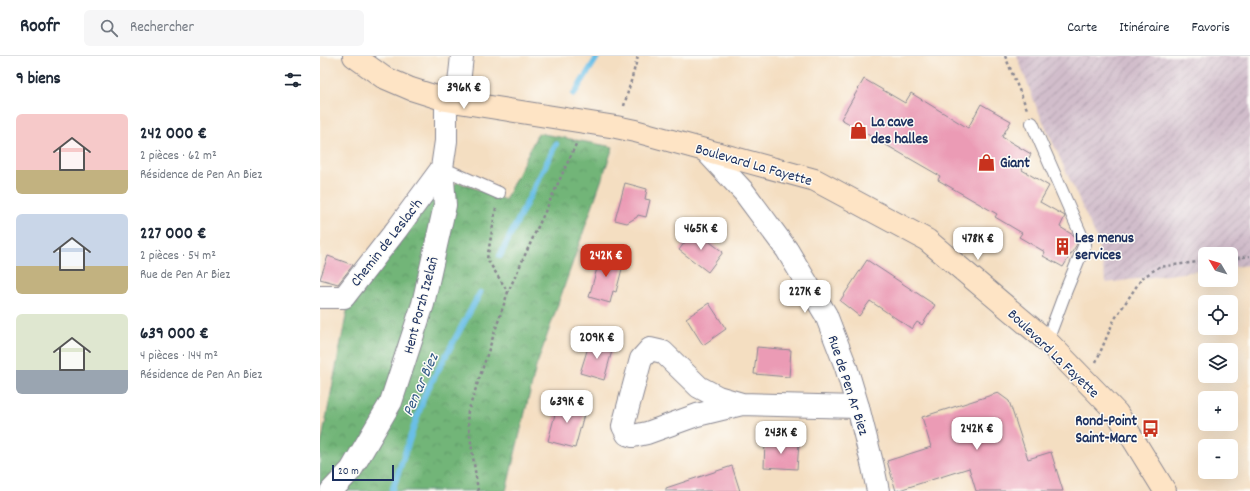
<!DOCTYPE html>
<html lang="fr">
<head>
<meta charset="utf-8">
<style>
  :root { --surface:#fff; --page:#f6f6f7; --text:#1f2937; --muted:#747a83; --line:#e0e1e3; --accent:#c8321e }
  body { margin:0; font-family:Dekko,sans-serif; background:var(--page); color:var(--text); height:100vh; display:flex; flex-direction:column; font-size:15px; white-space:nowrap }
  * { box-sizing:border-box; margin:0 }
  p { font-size:13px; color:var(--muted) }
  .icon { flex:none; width:22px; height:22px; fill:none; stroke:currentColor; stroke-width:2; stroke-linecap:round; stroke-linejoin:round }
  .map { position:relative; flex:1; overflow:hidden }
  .panel { display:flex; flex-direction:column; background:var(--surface); width:320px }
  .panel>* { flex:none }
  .needle { width:26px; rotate:308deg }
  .buttons { position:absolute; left:878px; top:191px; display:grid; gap:8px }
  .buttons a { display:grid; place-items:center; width:40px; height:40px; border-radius:6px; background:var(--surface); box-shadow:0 4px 16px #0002; font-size:20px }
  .scale { position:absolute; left:12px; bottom:10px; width:62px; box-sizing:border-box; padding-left:4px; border:2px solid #1b2f5e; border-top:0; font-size:11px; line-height:14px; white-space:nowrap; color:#1b2f5e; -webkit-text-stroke:3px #fdfcf7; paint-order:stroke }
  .price { position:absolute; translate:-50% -34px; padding:0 9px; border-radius:8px; background:#fff; color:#222; font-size:13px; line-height:26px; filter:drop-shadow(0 1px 2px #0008) }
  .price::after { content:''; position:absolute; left:50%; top:24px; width:12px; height:9px; margin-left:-6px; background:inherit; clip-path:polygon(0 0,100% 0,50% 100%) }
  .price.selected { background:var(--accent); color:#fff }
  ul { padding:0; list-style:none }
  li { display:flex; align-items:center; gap:12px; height:100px; padding:0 16px }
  li span { display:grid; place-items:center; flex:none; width:112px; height:80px; border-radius:6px; color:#555 }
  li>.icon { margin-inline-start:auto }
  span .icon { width:48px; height:48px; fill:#fffc; stroke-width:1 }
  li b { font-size:17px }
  h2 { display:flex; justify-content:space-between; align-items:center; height:48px; padding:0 16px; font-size:17px }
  header { display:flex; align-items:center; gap:24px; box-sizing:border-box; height:56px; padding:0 20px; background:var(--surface); border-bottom:1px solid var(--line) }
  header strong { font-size:19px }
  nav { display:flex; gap:22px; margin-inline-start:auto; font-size:14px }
  .search { width:280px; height:36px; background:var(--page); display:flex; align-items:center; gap:10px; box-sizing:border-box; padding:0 14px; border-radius:6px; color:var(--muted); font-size:15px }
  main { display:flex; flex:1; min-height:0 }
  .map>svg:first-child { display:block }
  .industrial { fill:url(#industrial-furrows) }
  .forest { fill:url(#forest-crowns); stroke:#46726b }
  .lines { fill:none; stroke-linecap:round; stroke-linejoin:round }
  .stream { stroke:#6bbfe7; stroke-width:6 }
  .building { fill:#eb9bb5 }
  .lane-casing { stroke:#888690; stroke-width:14 }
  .street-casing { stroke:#888690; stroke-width:24 }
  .secondary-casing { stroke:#888690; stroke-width:24 }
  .path { stroke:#888690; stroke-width:2.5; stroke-dasharray:3 3; stroke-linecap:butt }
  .lane { stroke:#fff; stroke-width:12 }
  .street { stroke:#fff; stroke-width:22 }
  .secondary { stroke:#fee4c5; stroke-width:22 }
  .labels { text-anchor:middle; stroke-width:3; stroke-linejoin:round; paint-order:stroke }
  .poi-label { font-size:15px; font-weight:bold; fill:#1b2f5e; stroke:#fdfcf7; text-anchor:start }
  .street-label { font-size:15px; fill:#1b2f5e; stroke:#fdfcf7 }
  .water-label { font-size:16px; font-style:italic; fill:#335a87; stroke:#fdfcf7 }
</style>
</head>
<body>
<header>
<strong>Roofr</strong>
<div class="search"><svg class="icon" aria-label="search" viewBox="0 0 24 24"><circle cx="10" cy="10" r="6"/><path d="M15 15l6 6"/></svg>Rechercher</div>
<nav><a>Carte</a><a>Itinéraire</a><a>Favoris</a></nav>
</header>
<main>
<section class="panel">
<h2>9 biens<svg class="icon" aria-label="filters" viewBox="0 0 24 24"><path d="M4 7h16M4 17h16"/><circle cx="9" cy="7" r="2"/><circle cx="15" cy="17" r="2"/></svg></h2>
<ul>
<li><span style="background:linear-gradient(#f6c9c9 70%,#c2b280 0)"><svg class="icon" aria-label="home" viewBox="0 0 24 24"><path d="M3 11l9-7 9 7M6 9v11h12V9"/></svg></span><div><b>242 000 €</b><p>2 pièces · 62 m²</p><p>Résidence de Pen An Biez</p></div></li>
<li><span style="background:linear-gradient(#c9d6e8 65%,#c2b280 0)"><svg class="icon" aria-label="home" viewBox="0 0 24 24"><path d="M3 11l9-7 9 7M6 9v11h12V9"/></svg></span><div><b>227 000 €</b><p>2 pièces · 54 m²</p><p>Rue de Pen Ar Biez</p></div></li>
<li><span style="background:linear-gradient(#dfe7d0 70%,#9aa5b1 0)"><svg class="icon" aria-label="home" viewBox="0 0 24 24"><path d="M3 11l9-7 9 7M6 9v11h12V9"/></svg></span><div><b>639 000 €</b><p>4 pièces · 144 m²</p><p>Résidence de Pen An Biez</p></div></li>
</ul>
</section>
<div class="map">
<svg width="930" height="435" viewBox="0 0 930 435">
  <defs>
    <pattern id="industrial-furrows" width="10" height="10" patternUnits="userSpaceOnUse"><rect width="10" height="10" fill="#d1bdcb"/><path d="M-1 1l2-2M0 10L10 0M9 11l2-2" fill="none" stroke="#a99aa8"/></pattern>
    <pattern id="forest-crowns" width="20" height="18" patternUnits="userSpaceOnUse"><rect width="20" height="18" fill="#72b578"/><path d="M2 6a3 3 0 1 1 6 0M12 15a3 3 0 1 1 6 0" fill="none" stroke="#5d9466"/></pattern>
  </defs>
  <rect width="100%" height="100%" fill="#fdfcf7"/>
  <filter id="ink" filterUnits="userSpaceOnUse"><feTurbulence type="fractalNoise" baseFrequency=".025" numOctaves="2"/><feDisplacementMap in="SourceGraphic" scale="8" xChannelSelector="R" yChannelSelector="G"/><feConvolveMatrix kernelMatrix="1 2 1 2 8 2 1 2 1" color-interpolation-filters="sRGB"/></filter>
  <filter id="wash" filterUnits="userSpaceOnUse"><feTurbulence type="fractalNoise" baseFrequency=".012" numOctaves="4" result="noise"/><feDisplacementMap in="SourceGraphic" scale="16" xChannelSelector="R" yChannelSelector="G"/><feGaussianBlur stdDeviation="0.9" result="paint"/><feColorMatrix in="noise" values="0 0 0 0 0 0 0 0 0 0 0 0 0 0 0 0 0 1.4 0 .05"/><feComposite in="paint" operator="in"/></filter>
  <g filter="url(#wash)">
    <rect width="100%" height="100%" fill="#f4dec1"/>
    <polygon class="industrial" points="697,0 930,0 930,209 911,211 911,198 885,198 885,214 786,227 777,183 716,50"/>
    <polygon class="forest" points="218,77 293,91 216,311 186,435 0,435 0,394 28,250 111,145 138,126 185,144"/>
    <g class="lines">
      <g class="stream">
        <polyline points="254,38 278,0"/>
        <polyline points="180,200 236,88"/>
        <polyline points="72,435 105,338 160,237"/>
      </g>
    </g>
    <g id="blocks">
      <g class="building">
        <polygon points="544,23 585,47 591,37 648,72 661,48 691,65 682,81 711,98 702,114 729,130 720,146 745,160 740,171 753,179 757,188 743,211 723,200 725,196 699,181 702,177 675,161 677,158 618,124 620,120 521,63"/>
        <polygon points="305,127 327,133 325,143 330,144 326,161 318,159 317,161 307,167 295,164"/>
        <polygon points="374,174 403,196 388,216 359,194"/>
        <polygon points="281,198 304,205 296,236 293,235 290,247 269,241"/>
        <polygon points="8,200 33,209 18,228 0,223"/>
        <polygon points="547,204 615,249 602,269 597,266 592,273 550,245 539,260 520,245"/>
        <polygon points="389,247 406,273 383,289 366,262"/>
        <polygon points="270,285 293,291 284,324 260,317"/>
        <polygon points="437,291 471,294 469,321 434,318"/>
        <polygon points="678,337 689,345 708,403 731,396 743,435 656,435 649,412 576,435 567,405 611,391 602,361"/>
        <polygon points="239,343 266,351 255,392 228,385"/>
        <polygon points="445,385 479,387 477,413 444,411"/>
        <polygon points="412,410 420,435 346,435 346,432"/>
      </g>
    </g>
  </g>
  <g filter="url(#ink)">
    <use href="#blocks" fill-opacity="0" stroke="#888690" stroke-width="1"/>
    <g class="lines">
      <defs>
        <g id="lane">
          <polyline points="712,67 765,188 746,234 727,285"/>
          <polyline points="122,112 179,137"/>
        </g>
        <g id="street">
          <polyline points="137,46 142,0"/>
          <polyline points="385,94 424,136 467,194 506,259 526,311 538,351 553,411 558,435"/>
          <polyline points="0,241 24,241 77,173 122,112"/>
          <polyline points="422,348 377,359 327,377 313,380 307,378 303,370 321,303 330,293 343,296 379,331 398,341 422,348 538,351"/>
          <polyline points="11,435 31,414 71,346 103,248 125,149 122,112 126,85 126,44"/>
        </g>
        <polyline id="secondary" points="34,0 63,21 91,33 126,44 296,71 315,75 495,124 607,184 727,285 797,357 845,435"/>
      </defs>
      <use href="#lane" class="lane-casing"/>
      <use href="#street" class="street-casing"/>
      <use href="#secondary" class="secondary-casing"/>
      <g class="path">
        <polyline points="685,0 707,53"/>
        <polyline points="304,50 318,0"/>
        <polyline points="176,152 167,203 188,236"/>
        <polyline points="911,203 930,200"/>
        <polyline points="776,306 794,264 822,222 839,211 885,205"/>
        <polyline points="158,435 147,359 188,236 257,86"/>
      </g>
      <use href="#lane" class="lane"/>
      <use href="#street" class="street"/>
      <use href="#secondary" class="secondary"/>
    </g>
  </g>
  <defs>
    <symbol id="shop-bare" viewBox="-9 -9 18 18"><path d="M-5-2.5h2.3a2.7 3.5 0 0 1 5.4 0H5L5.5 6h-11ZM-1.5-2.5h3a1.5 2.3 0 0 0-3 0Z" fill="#c8321e" stroke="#fdfcf7" stroke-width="2.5" paint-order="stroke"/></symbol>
    <symbol id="building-bare" viewBox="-9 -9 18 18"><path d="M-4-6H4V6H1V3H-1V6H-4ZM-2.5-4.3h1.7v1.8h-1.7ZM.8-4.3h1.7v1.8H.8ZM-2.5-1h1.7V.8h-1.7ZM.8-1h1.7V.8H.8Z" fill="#c8321e" stroke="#fdfcf7" stroke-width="2.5" paint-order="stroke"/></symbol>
    <symbol id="bus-bare" viewBox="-9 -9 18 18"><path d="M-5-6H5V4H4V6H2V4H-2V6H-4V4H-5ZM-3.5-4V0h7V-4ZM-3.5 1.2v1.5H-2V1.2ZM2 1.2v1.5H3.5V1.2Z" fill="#c8321e" stroke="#fdfcf7" stroke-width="2.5" paint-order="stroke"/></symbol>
  </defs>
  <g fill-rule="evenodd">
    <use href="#shop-bare" x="526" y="62" width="25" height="25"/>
    <use href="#shop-bare" x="654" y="94" width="25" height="25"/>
    <use href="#building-bare" x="730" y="178" width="25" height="25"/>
    <use href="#bus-bare" x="818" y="360" width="25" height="25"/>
  </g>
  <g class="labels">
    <g class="poi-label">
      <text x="551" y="70">La cave<tspan x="551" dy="17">des halles</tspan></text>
      <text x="680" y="111">Giant</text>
      <text x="755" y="186">Les menus<tspan x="755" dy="17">services</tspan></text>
      <text x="817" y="369" text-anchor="end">Rond-Point<tspan x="817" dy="17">Saint-Marc</tspan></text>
    </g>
    <g class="street-label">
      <text transform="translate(434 108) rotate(16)" y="5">Boulevard La Fayette</text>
      <text transform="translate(66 186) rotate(-52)" y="5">Chemin de Leslac'h</text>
      <text transform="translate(100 249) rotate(-75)" y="5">Hent Porzh Izelañ</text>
      <text transform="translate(734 297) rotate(44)" y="5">Boulevard La Fayette</text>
      <text transform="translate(529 329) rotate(72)" y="5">Rue de Pen Ar Biez</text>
    </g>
    <g class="water-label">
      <text transform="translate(99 328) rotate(-66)" y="6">Pen ar Biez</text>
    </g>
  </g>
</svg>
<div class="buttons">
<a><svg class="needle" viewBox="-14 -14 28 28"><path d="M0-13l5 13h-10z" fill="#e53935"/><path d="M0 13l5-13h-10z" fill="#747a83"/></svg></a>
<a><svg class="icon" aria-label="locate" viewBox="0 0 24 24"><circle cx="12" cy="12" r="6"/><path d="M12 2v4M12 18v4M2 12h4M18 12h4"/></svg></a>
<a><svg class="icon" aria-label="layers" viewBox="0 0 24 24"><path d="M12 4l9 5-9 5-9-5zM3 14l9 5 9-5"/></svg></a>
<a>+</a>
<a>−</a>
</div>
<div class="scale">20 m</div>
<b class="price" style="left:144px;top:54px">396K €</b>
<b class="price" style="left:381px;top:195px">465K €</b>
<b class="price" style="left:658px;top:205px">478K €</b>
<b class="price selected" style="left:286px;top:222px">242K €</b>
<b class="price" style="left:485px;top:258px">227K €</b>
<b class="price" style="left:277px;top:304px">209K €</b>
<b class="price" style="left:247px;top:368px">639K €</b>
<b class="price" style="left:657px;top:395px">242K €</b>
<b class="price" style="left:461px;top:399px">243K €</b>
</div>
</main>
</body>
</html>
